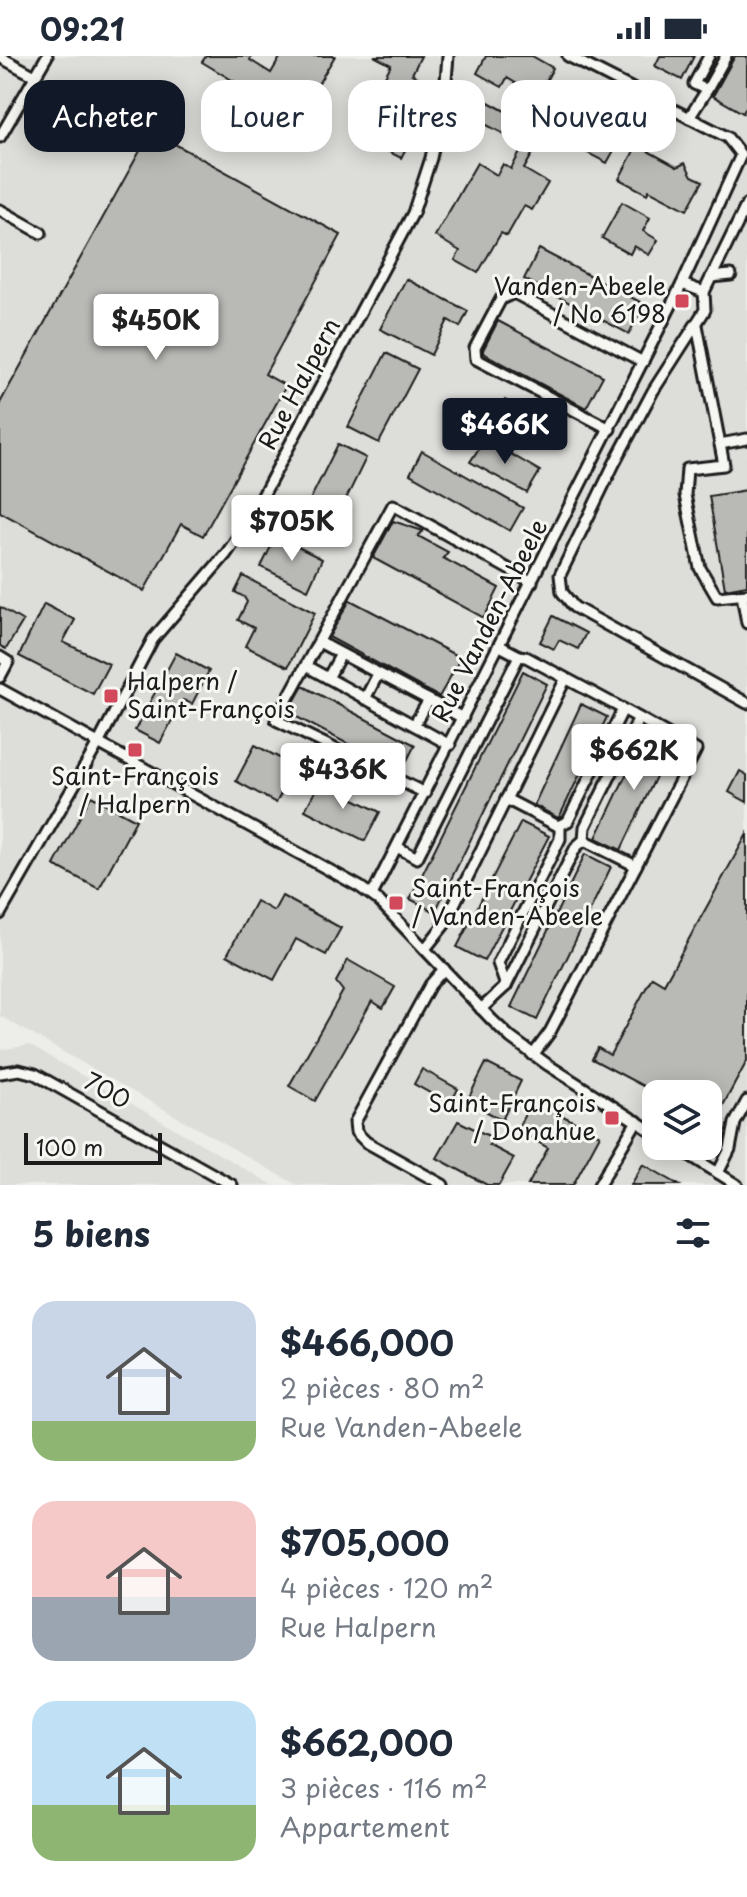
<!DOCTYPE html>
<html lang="fr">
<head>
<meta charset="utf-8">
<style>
  :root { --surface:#fff; --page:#f2f2f3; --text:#1f2937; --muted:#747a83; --accent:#111827 }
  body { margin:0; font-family:"Playpen Sans",sans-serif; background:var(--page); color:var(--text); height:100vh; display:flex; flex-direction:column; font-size:30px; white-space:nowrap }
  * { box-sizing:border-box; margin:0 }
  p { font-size:26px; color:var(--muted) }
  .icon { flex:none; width:44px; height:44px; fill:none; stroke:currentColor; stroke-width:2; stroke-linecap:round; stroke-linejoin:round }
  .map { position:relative; height:1129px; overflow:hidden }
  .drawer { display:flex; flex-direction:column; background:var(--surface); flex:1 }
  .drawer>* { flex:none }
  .hud { position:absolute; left:24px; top:24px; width:700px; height:72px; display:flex; gap:16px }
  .buttons { position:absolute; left:642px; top:1024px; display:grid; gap:16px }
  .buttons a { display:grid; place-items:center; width:80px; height:80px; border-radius:16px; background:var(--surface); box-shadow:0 4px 20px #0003; font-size:40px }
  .scale { position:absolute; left:24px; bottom:20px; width:138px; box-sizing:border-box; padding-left:8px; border:4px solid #1c1c1c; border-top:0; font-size:22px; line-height:28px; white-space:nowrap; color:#1c1c1c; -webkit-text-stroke:6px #f6f6f2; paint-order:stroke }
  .price { position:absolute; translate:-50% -68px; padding:0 18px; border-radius:8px; background:#fff; color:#222; font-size:26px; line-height:52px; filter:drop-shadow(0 2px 4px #0008) }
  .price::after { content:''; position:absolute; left:50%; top:48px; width:24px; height:18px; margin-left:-12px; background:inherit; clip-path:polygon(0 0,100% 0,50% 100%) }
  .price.active { background:var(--accent); color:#fff }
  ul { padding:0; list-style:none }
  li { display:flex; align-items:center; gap:24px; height:200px; padding:0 32px }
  li span { display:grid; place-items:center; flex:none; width:224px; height:160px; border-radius:24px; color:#555 }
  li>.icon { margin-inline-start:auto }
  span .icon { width:96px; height:96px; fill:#fffc; stroke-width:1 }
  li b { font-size:34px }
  h2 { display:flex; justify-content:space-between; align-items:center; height:96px; padding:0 32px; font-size:34px }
  .chip { padding:0 28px; border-radius:24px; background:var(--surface); box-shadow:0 4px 20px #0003; font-size:28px; line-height:72px }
  .chip.active { background:var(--accent); color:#fff }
  .status { display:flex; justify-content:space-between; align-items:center; height:56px; padding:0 40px; background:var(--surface); direction:ltr }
  .status svg { height:22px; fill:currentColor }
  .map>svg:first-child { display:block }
  .built { fill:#ddddda; fill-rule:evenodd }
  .building { fill:#b9b9b6; stroke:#1c1c1c; stroke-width:2 }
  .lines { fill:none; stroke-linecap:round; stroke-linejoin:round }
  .minor-casing { stroke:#1c1c1c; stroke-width:15 }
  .minor { stroke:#f6f6f2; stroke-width:9 }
  .poi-dot { fill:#d1495b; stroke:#f6f6f2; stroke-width:3 }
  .labels { text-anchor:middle; stroke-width:6; stroke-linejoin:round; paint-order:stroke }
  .poi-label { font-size:24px; fill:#1c1c1c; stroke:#f6f6f2; text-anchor:end }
  .street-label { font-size:24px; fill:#1c1c1c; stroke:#f6f6f2 }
</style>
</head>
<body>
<div class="status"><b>09:21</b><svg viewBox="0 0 49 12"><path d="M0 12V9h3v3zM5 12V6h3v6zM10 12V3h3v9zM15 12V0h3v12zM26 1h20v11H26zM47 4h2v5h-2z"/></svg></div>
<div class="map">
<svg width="747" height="1129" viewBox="0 0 747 1129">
  <rect width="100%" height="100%" fill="#edede9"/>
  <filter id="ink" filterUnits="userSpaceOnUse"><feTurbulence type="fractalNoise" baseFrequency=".0125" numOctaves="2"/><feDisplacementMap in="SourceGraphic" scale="16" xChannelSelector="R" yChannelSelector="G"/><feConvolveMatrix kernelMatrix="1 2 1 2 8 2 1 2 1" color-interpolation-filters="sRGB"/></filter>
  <g filter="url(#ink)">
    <g class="built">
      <path d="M0 0H747V1129H297L0 960ZM656 1038H708V1090H656Z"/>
      <polygon points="29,989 273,1129 0,1129 0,994"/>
    </g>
    <g class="building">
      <polygon points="206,0 252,0 250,4 271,17 281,0 335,0 297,63 202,6"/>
      <polygon points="374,0 421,0 412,18 421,23 408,48 419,52 405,78 412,81 401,102 354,78 391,9"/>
      <polygon points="486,0 532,0 553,12 546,25 524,32 507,22 502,31 477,17"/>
      <polygon points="660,0 694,0 682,24 655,10"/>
      <polygon points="735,0 747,0 747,49 743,57 713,40"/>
      <polygon points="572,38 602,54 608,43 627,54 620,65 628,69 607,107 580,93 582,90 544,71 559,41 568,45"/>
      <polygon points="483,43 516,61 506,79 473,62"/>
      <polygon points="151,75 341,179 265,318 286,330 203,480 181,468 144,535 0,456 0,347"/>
      <polygon points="637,89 677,111 685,107 692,120 703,125 687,154 649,134 647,138 619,123"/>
      <polygon points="523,91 533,97 524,113 548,127 532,154 524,150 507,180 501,177 478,217 455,204 460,195 435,180 477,107 497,119 503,108 511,113"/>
      <polygon points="622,146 650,162 643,175 658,184 649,199 634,190 630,198 602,182"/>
      <polygon points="539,193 644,248 629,278 524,223"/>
      <polygon points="406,223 468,255 460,271 448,264 431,299 380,273"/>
      <polygon points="498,265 603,320 586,352 483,297 483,294"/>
      <polygon points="386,297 418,313 379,387 348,371"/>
      <polygon points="505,344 551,370 541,387 525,378 521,384 492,368"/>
      <polygon points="485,383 540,415 527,437 470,406"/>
      <polygon points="338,388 366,402 328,480 299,466"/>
      <polygon points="422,395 523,452 510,475 410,418"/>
      <polygon points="747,434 747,529 725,533 709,440"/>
      <polygon points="393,465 423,475 418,480 448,496 443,502 499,532 484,562 373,502"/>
      <polygon points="276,480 322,503 308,534 261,511"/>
      <polygon points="243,520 315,557 288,611 245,590 254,572 238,564 247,546 244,541 235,536"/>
      <polygon points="350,544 461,602 439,641 329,581"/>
      <polygon points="44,548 75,564 63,586 109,608 93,638 19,600"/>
      <polygon points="0,551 23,565 6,593 0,590"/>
      <polygon points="553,560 586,577 578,593 559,584 554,593 540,586"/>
      <polygon points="176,597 209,615 192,648 183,644 160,687 135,674"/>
      <polygon points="523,615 547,628 435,856 410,843"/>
      <polygon points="303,630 415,689 401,716 291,658 289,655"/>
      <polygon points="581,648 607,661 560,760 558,762 534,749"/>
      <polygon points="646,677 671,689 621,794 596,782"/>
      <polygon points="255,689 291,708 293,716 276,747 236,725"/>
      <polygon points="740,715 747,719 747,746 729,736"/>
      <polygon points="320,726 380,756 365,785 305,754"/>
      <polygon points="91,740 136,764 99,833 54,809"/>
      <polygon points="521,766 549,780 484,905 457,891"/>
      <polygon points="747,778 747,1005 713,1068 708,1065 708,1038 658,1038 592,1003 598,992 610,999 652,921 664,928"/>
      <polygon points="585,798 611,811 537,964 511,951"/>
      <polygon points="282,840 341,872 326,899 296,883 274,924 227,899 256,845 274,855"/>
      <polygon points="348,904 395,931 383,952 372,945 315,1045 289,1030 343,935 336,926"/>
      <polygon points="486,1007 521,1025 502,1064 467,1045"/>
      <polygon points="422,1013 458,1033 448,1052 435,1045 437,1041 414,1028"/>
      <polygon points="532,1044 600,1079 573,1129 528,1129 548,1092 517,1074"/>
      <polygon points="458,1065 493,1082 489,1089 514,1102 499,1129 487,1129 437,1102"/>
      <polygon points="643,1108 679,1129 631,1129"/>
    </g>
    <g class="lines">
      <defs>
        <g id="minor">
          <polyline points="0,1 35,20"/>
          <polyline points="707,34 726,0"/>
          <polyline points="689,62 707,34 694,28 709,0"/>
          <polyline points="0,81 47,0"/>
          <polyline points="747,148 704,236 705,254 653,335 614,408 560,519 562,536 574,551 747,647"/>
          <polyline points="0,154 41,177"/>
          <polyline points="711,221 731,219"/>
          <polyline points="682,228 704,236"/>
          <polyline points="697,269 724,409 687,413 685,439 700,512 717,541 747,538"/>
          <polyline points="610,373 476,303 475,292 501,243 514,237 643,306"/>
          <polyline points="720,388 747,383"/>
          <polyline points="742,539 747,567"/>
          <polyline points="319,586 463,662"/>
          <polyline points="519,600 526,601 623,653"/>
          <polyline points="0,601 8,606 0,621"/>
          <polyline points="306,610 450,689"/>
          <polyline points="328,622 341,598"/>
          <polyline points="0,633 360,831 378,844 492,964 511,982 548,1009 656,1078"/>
          <polyline points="365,643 378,618"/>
          <polyline points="414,669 429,644"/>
          <polyline points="425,737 276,664 393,449 532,526"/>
          <polyline points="506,743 560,771"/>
          <polyline points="584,784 636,810"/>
          <polyline points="397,791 417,802 519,600 500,590"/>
          <polyline points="372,839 682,228 741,99 727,81 568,0"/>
          <polyline points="0,858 99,686 153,583 226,498 251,462 413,157 431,102 445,37 448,0"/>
          <polyline points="425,893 444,869 565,624"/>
          <polyline points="506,930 498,907 560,783 560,769 568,765 623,653 696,694 550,976 533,999"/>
          <polyline points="481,953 506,930 576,791 584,784 585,771 639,662"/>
          <polyline points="0,1017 19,1014 35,1018 232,1129"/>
          <polyline points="675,1090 737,1129"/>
          <polyline points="718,1117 730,1093 735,1067 747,1045"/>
          <polyline points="443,1129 366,1086 356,1076 355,1066 430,929 444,913"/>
          <polyline points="599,1129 637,1065"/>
        </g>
      </defs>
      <use href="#minor" class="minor-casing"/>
      <use href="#minor" class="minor"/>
    </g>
  </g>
  <g class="poi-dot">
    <rect x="674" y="237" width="16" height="16" rx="4"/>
    <rect x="103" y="632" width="16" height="16" rx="4"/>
    <rect x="127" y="686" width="16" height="16" rx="4"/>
    <rect x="388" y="839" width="16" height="16" rx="4"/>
    <rect x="604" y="1054" width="16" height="16" rx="4"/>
  </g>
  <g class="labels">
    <g class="poi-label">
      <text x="666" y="239">Vanden-Abeele<tspan x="666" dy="28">/ No 6198</tspan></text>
      <text x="127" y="634" text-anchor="start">Halpern /<tspan x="127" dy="28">Saint-François</tspan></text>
      <text x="135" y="729" text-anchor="middle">Saint-François<tspan x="135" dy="28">/ Halpern</tspan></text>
      <text x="412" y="841" text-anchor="start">Saint-François<tspan x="412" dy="28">/ Vanden-Abeele</tspan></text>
      <text x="596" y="1056">Saint-François<tspan x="596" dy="28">/ Donahue</tspan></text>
    </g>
    <g class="street-label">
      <text transform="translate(300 328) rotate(-62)" y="8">Rue Halpern</text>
      <text transform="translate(490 565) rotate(-63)" y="8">Rue Vanden-Abeele</text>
      <text transform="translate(107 1035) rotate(29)" y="8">700</text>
    </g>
  </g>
</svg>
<div class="buttons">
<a><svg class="icon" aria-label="layers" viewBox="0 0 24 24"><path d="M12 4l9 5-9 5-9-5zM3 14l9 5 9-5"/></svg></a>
</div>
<div class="scale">100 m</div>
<b class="price" style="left:156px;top:306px">$450K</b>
<b class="price active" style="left:505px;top:410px">$466K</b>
<b class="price" style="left:292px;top:507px">$705K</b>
<b class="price" style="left:634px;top:736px">$662K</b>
<b class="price" style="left:343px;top:755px">$436K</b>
<div class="hud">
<a class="chip active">Acheter</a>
<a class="chip">Louer</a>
<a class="chip">Filtres</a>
<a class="chip">Nouveau</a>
</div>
</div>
<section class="drawer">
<h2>5 biens<svg class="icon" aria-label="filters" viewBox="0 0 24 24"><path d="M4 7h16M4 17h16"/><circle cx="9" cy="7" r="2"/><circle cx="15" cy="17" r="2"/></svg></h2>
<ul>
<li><span style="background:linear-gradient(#c9d6e8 75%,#8fb573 0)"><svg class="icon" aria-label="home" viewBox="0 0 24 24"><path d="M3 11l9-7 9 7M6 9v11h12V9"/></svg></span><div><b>$466,000</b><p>2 pièces · 80 m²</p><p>Rue Vanden-Abeele</p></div></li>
<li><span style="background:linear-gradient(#f6c9c9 60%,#9aa5b1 0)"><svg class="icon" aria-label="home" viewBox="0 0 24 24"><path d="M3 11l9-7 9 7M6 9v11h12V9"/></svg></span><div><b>$705,000</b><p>4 pièces · 120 m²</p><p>Rue Halpern</p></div></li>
<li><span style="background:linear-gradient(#bfe0f5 65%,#8fb573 0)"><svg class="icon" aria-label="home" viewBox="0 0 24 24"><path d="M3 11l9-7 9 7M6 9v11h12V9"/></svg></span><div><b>$662,000</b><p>3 pièces · 116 m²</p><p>Appartement</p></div></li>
</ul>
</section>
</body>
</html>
